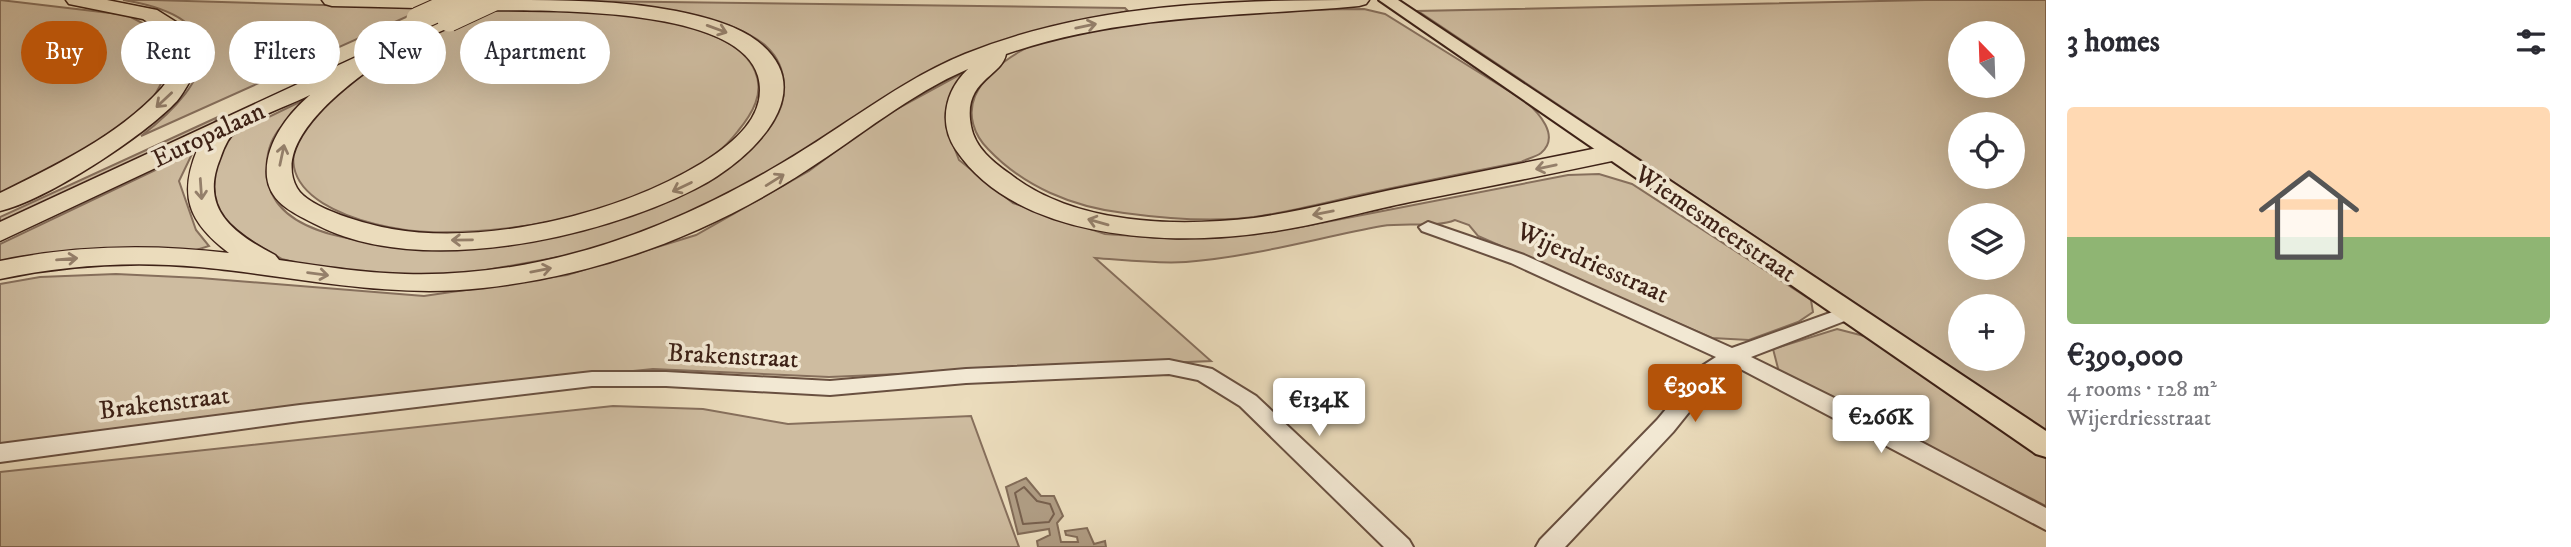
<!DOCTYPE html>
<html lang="en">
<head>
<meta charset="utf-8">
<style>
  :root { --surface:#fff; --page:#f2f2f3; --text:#2b2b33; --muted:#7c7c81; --line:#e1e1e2; --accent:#b45309 }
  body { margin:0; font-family:"IM FELL DW Pica",serif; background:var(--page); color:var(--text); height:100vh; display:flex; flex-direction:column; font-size:26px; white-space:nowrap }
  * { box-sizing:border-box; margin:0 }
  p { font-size:23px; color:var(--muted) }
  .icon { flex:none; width:38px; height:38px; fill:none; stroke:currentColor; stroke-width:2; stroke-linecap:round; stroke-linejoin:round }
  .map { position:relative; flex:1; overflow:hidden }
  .sheet { display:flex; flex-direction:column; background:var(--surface); width:525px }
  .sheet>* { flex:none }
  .top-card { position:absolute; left:21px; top:21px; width:665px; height:63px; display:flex; gap:14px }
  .needle { width:46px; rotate:337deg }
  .tools { position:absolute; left:1948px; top:21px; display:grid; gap:14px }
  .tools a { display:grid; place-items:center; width:77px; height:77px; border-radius:50%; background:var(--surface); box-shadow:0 7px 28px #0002; font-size:35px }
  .price { position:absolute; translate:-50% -60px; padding:0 16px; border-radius:7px; background:#fff; color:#222; font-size:23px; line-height:46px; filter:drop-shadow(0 2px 4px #0008) }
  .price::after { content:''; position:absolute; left:50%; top:42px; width:21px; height:16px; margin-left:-10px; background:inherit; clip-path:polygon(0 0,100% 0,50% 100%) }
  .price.active { background:var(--accent); color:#fff }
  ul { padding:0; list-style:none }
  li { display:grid; align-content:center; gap:14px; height:371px; padding:0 21px }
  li+li { border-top:2px solid var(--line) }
  li span { display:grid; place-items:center; height:217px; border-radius:7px; color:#555 }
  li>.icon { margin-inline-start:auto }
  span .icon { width:126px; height:126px; fill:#fffc; stroke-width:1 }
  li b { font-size:30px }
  h2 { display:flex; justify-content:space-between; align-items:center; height:84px; padding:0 21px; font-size:30px }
  .chip { padding:0 24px; border-radius:32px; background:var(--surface); box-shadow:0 7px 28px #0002; font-size:24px; line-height:63px }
  .chip.active { background:var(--accent); color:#fff }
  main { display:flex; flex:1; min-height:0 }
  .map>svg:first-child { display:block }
  .green { fill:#cebca0; stroke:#866f5c; stroke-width:2; fill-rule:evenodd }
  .water { fill:#b09d84; stroke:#826c58; stroke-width:2 }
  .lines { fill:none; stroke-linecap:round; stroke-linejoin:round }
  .shore { stroke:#77604e; stroke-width:2 }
  .minor-casing { stroke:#695040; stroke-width:4 }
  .major-casing { stroke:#3e2217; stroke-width:4 }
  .highway-casing { stroke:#3e2217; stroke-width:3 }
  .minor { fill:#f2e8d3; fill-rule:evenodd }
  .major { fill:#ebdcbc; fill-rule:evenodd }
  .highway { fill:#ebdcbc; fill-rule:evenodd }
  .highway-bridge-casing { stroke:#3e2217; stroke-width:25; stroke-linecap:butt }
  .highway-bridge { stroke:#ebdcbc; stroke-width:23 }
  .oneway { stroke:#947f6a }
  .labels { text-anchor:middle; stroke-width:7; stroke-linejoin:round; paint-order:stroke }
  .street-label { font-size:26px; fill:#3e2217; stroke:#f2e8d3 }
</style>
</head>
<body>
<main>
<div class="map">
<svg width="2046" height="547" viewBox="0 0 2046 547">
  <rect width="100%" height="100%" fill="#ebdcbc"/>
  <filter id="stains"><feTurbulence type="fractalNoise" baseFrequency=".00286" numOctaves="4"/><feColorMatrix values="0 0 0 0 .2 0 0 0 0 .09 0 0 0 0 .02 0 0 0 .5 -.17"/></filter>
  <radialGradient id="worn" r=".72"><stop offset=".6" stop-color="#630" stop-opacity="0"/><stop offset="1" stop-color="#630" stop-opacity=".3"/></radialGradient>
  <g class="green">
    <polygon points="0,0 127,15 148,26 169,69 150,104 83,153 0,196"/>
    <path d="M123 0H153L426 8 141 136C215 80 236 18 123 0Z"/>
    <path d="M508 0 1125 8 1128 11 1035 33 655 232 565 256 464 274H370L319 269 282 259 223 225 212 195 215 160 225 141 238 132 312 96C300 108 281 123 273 139 267 151 265 167 268 180 277 240 379 244 426 246 438 246 451 248 463 247 496 243 529 231 561 223 635 205 709 198 761 138 774 124 785 107 784 86 783 51 758 37 728 25L505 1Z"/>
    <path d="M1925 0H2046V431L1418 11ZM1960 33H2012V86H1960ZM1960 124H2012V177H1960ZM1960 215H2012V268H1960ZM1960 306H2012V359H1960Z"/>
    <path d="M489 8C551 11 727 6 755 71 765 93 752 114 738 131 679 207 521 235 429 232 369 230 244 196 314 115 359 64 430 37 489 8Z"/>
    <path d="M1364 9 1385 14 1525 101C1538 112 1561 136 1541 153 1536 157 1526 159 1521 162 1465 173 1410 184 1355 196 1324 203 1292 211 1261 216 1217 223 1168 219 1124 213 1073 207 1024 187 988 149 974 135 967 115 975 96 984 76 1000 63 1019 52 1035 42 1056 39 1074 35 1168 12 1267 10 1364 9Z"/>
    <path d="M959 75H967L952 104 946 126 959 160 1013 203 1105 234 1179 239 1295 228 1568 175 1599 174 1632 184 1811 300 1813 312 1798 322 1749 340 1712 338 1478 236 1469 225 1455 220C1437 228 1405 222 1382 226 1317 238 1252 257 1186 262 1156 264 1124 260 1095 258L1211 361 829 377 653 369 375 397 0 447V284L40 277 116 274 200 278 424 296 567 275 696 235 809 171 882 117Z"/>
    <polygon points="218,117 212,126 0,225 0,217"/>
    <polygon points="193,152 179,181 196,230 209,246 193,251 77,252 0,261 0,244"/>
    <polygon points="1837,329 1868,337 2046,458 2046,506 1779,372 1773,349"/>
    <polygon points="613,406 703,409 788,424 971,416 1019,547 0,547 0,472"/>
  </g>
  <polygon class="water" points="1026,478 1041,496 1054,496 1063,516 1057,523 1061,542 1078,542 1077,537 1066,535 1065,531 1087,528 1094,544 1105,541 1106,547 1038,547 1037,541 1050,535 1049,529 1018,534 1006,487"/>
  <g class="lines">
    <polygon class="shore" points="1024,487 1037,501 1050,504 1054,514 1049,522 1023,524 1015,493"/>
    <defs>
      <g id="minor">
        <polygon points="1428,222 1524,255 1732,348 1841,309 1855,309 1858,313 1855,317 1751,357 1891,426 2046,508 2046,530 1733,365 1718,376 1673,432 1565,547 1536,547 1540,540 1657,420 1702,366 1716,357 1511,263 1422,231 1419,227"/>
        <polygon points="1169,360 1212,369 1256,396 1409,540 1413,547 1384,547 1240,406 1198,380 1169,374 966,383 830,395 666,386 592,386 300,421 0,462 0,444 300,405 592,372 666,372 830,381 966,369"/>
      </g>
      <polygon id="major" points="1379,0 1398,0 2046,431 2046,457 2036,454"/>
      <g id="highway">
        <path d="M66 0H107L157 10 192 32 200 64C192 76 186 90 177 101 144 136 47 200 0 211V193C55 166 117 136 159 91 166 84 172 73 177 64L174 39 143 19 69 4Z"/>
        <path d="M322 0C382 0 442 0 503 0 561 0 619 0 676 11 701 16 729 23 750 36 830 88 749 162 695 189 597 239 419 278 317 225 296 214 270 204 267 177 264 145 287 115 310 95 290 105 252 118 236 131 228 137 223 150 220 159 199 210 235 234 275 255L279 260C321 266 363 273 405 274 540 278 668 231 782 163 844 127 899 81 965 54 1094 2 1232 0 1369 0L1366 4 1359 6C1238 17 1123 14 1006 54 1002 77 962 80 971 126 975 148 993 162 1010 174 1075 225 1175 227 1254 218 1304 211 1355 197 1405 187 1474 173 1543 159 1612 145L1621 148 1625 153 1621 158 1612 161C1545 175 1477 189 1410 202 1358 213 1306 228 1254 234 1161 246 1014 237 956 150 938 123 945 91 968 69 910 94 860 136 807 170 709 234 600 275 483 288 386 299 295 276 199 267 132 261 66 265 0 279V261C76 245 152 244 229 253 188 222 178 195 198 148L0 241V222L449 14 456 16 459 20 456 24C433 36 405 45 384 59 351 82 270 140 297 188 309 209 369 225 392 229 488 246 620 213 702 163 732 144 769 116 758 76 738 5 541 11 481 10 431 8 382 7 332 6L325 4Z"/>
      </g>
    </defs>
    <use href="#minor" class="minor-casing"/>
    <use href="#major" class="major-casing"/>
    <use href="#highway" class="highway-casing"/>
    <use href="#minor" class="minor"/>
    <use href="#major" class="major"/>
    <use href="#highway" class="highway"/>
    <defs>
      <g id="highway-bridge">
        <polyline points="418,19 460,0"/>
        <polyline points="449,20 492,0"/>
      </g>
    </defs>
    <use href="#highway-bridge" class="highway-bridge-casing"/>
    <use href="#highway-bridge" class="highway-bridge"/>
  </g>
  <defs><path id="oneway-shaft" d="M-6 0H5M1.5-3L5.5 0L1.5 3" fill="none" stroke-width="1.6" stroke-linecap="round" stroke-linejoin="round" transform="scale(1.75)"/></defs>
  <g class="oneway">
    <use href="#oneway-shaft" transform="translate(1086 26) rotate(-12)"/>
    <use href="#oneway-shaft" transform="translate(717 29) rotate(20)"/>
    <use href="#oneway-shaft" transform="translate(164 100) rotate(137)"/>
    <use href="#oneway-shaft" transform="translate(282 155) rotate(-78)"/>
    <use href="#oneway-shaft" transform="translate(1546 167) rotate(168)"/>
    <use href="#oneway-shaft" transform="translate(775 180) rotate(-32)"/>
    <use href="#oneway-shaft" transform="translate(682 187) rotate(154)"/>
    <use href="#oneway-shaft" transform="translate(201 189) rotate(86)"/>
    <use href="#oneway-shaft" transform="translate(1323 213) rotate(169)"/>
    <use href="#oneway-shaft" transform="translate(1098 222) rotate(-164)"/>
    <use href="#oneway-shaft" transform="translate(462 240) rotate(179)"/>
    <use href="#oneway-shaft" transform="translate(67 259) rotate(-5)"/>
    <use href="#oneway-shaft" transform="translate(541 270) rotate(-11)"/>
    <use href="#oneway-shaft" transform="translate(318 274) rotate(7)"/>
  </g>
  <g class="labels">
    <g class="street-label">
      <text transform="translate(208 134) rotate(-25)" y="9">Europalaan</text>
      <text transform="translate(1716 223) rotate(34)" y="9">Wiemesmeerstraat</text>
      <text transform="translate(1593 262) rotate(24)" y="9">Wijerdriesstraat</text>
      <text transform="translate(733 355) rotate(3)" y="9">Brakenstraat</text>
      <text transform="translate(164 402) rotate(-7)" y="9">Brakenstraat</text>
    </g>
  </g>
  <rect width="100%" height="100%" filter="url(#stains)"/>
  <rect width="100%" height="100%" fill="url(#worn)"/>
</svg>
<div class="tools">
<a><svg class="needle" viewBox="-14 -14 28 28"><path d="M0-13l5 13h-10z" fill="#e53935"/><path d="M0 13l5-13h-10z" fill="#7c7c81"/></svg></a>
<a><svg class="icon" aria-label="locate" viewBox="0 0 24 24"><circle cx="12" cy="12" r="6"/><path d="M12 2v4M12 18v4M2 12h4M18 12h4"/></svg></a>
<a><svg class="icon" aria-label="layers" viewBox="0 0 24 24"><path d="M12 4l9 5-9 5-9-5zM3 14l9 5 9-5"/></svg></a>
<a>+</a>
</div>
<b class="price active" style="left:1695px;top:424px">€390K</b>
<b class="price" style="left:1319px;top:438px">€134K</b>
<b class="price" style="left:1881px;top:455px">€266K</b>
<div class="top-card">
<a class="chip active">Buy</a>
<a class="chip">Rent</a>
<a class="chip">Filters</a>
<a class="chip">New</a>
<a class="chip">Apartment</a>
</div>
</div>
<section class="sheet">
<h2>3 homes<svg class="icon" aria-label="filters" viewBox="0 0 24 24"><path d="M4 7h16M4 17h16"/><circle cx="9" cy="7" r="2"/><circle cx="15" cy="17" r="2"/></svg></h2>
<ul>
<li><span style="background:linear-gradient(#ffd9b3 60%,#8fb573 0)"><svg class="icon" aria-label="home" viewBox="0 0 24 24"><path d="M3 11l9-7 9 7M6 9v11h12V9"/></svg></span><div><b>€390,000</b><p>4 rooms · 128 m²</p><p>Wijerdriesstraat</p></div></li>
</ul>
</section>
</main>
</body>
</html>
